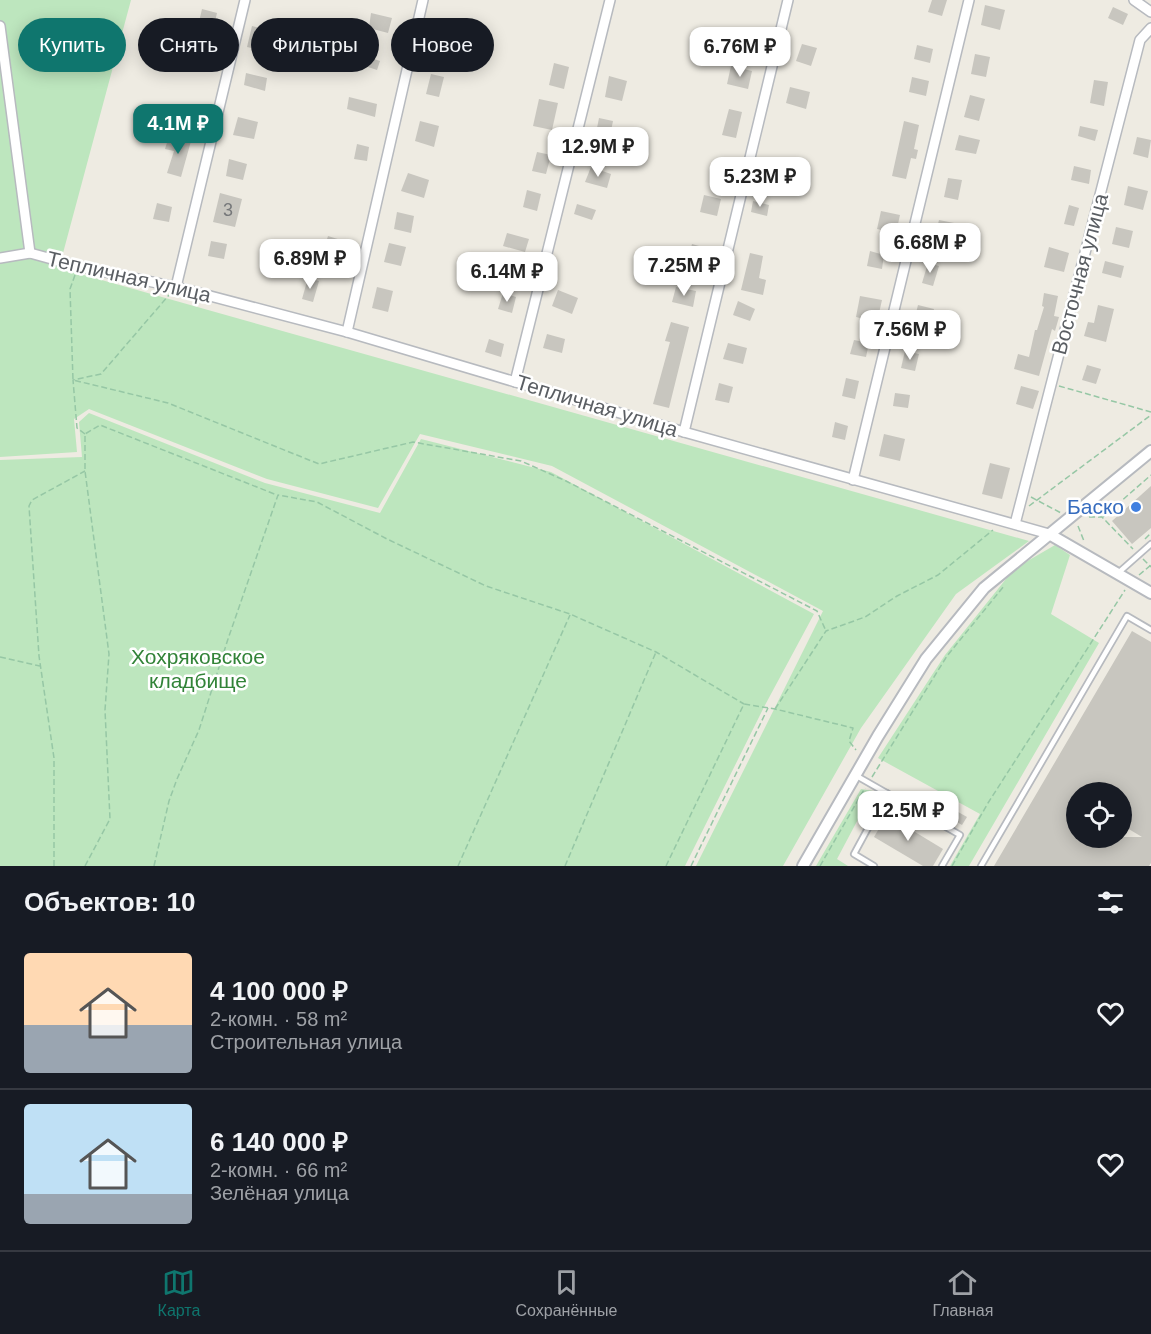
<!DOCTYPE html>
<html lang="ru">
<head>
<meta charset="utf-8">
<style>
  :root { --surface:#171b24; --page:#20242c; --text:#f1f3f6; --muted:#9ea1a6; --line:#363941; --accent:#0f766e }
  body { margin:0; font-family:Arial,sans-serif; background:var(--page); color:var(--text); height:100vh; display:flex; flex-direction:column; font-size:22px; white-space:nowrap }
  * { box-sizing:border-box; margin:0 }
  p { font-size:20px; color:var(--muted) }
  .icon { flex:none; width:33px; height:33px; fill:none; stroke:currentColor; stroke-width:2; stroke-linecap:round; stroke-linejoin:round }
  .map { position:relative; height:866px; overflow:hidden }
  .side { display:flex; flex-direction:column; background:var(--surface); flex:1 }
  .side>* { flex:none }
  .hud { position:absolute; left:18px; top:18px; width:600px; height:54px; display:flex; gap:12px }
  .controls { position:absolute; left:1066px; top:782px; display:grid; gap:12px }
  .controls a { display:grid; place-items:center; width:66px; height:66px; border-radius:50%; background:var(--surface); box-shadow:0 3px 15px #0003; font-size:30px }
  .price { position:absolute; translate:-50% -51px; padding:0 14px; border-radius:12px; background:#fff; color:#222; font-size:20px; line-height:39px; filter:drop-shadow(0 2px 3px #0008) }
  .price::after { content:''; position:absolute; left:50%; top:36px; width:18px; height:14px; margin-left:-9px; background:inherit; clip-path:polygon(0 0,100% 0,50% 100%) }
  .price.selected { background:var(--accent); color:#fff }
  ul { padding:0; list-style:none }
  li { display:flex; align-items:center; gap:18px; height:150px; padding:0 24px }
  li+li { border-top:2px solid var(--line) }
  li span { display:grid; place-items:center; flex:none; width:168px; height:120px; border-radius:6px; color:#555 }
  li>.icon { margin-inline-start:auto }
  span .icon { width:72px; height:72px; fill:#fffc; stroke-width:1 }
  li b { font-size:26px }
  h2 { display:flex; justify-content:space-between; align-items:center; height:72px; padding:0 24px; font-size:26px }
  .pill { padding:0 21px; border-radius:27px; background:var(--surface); box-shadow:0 3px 15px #0003; font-size:21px; line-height:54px }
  .pill.selected { background:var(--accent); color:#fff }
  .menu { display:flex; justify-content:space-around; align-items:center; height:84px; border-top:2px solid var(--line); background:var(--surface); font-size:16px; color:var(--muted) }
  .menu a { display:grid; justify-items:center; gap:3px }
  .menu .selected { color:var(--accent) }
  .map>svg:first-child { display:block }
  .green { fill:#bde6be }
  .building { fill:#c8c6bf; fill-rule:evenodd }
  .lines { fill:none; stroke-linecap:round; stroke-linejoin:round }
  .service-casing { stroke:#b7babf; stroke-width:8 }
  .minor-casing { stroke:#b7babf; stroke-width:12 }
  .tertiary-casing { stroke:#b7babf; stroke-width:14 }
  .path { stroke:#96c7a5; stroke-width:1.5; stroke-dasharray:6 3; stroke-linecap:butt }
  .service { stroke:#fff; stroke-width:4.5 }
  .minor { stroke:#fff; stroke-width:9 }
  .tertiary { stroke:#fff; stroke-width:10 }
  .shop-dot { fill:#3f7fe0; stroke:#fff; stroke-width:2 }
  .labels { text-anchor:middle; stroke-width:5; stroke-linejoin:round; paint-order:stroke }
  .number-label { font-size:18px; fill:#76787a }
  .street-label { font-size:21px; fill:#5a5e63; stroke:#fff }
  .shop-label { font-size:21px; fill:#366cbe; stroke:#fff; text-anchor:end }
  .park-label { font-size:21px; fill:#328338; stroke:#fff }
</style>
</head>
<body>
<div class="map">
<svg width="1151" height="866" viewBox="0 0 1151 866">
  <rect width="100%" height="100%" fill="#eeebe2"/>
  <g class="green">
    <polygon points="0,0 131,0 59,268 1029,541 956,594 861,728 783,866 696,866 823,611 552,466 420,434 378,508 267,479 89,409 74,419 77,452 0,457"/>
    <polygon points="89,413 265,483 380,513 421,439 551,472 814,614 764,707 685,866 0,866 0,460 82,457 79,422"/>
    <polygon points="1055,545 1070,555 1051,614 1099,643 969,866 950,866 980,814 878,758 945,655 1014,569"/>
    <polygon points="861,789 873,791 837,859 848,866 816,866"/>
  </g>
  <g class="building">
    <polygon points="932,0 947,0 942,16 928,12"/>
    <polygon points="985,5 1005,10 1000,30 981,25"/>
    <polygon points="1113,7 1128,14 1123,25 1108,18"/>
    <polygon points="202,9 217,13 211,39 196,35"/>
    <polygon points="371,13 392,18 388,33 369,28"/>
    <polygon points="252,26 271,31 266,51 247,47"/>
    <polygon points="437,30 453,34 451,46 434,43"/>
    <polygon points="802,44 817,48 811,66 796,61"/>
    <polygon points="917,45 933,49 930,63 914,59"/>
    <polygon points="190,51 209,56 206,69 187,64"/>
    <polygon points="975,54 990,57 986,77 971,74"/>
    <polygon points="362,55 380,61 377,70 359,64"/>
    <polygon points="554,63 569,67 564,89 549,85"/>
    <polygon points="731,66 752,71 748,89 727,84"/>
    <polygon points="246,73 267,78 265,91 244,85"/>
    <polygon points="431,74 444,77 439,97 426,94"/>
    <polygon points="609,76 627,81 622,101 605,97"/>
    <polygon points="912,77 929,81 926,96 909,92"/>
    <polygon points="1094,80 1108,82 1104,106 1090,103"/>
    <polygon points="790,87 810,92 806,109 786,103"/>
    <polygon points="970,95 985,99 979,121 964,117"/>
    <polygon points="349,97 377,104 375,117 347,109"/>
    <polygon points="539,99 558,103 552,130 533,126"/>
    <polygon points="729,109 742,112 736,138 722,135"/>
    <polygon points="238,117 258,122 254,139 233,135"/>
    <polygon points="599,118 613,121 610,136 596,133"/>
    <polygon points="420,121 439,126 434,147 415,141"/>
    <polygon points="904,121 919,125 914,149 918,150 916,159 911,158 906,179 892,176"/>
    <polygon points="1080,126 1098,130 1095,141 1078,136"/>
    <polygon points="959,135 980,140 976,154 955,150"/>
    <polygon points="169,136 191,141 181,177 167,173 174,151 165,149"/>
    <polygon points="1137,137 1151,140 1148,158 1133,154"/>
    <polygon points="357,144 369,147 367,161 354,159"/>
    <polygon points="537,152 551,155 546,174 532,171"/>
    <polygon points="229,159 247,164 243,180 226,176"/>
    <polygon points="1074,166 1091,170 1089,184 1071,180"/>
    <polygon points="591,167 611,174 607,188 585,182"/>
    <polygon points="766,170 784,175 780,189 762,184"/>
    <polygon points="408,173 429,180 424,198 401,191"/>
    <polygon points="948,178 962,180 958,200 944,197"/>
    <polygon points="1128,186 1148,191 1143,210 1124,205"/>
    <polygon points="527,190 541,194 537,211 523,207"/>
    <polygon points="220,193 242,199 235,227 213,222"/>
    <polygon points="704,195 721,199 717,216 700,212"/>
    <polygon points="753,201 769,205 767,216 751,212"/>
    <polygon points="157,203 172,207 169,222 153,219"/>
    <polygon points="577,204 596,210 592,220 574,214"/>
    <polygon points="1069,205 1079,208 1074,226 1064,224"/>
    <polygon points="881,211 900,215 896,233 877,229"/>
    <polygon points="397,212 414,216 411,233 394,229"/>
    <polygon points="939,220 954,223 949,244 934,240"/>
    <polygon points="1116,227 1133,231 1129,248 1112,244"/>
    <polygon points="507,233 529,239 525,252 503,246"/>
    <polygon points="328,236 344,241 338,259 322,255"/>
    <polygon points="211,241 227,244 224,259 208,256"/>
    <polygon points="389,243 406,247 401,266 384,262"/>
    <polygon points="692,244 706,248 701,265 687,262"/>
    <polygon points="1049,247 1069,253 1064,272 1044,267"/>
    <polygon points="870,251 884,255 882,269 867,266"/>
    <polygon points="750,253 763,256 759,278 766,280 763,295 741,290"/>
    <polygon points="1105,261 1124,266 1121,278 1102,273"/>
    <polygon points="928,263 939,266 933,286 922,283"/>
    <polygon points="308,278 319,281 313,302 302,299"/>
    <polygon points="377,287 393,291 388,312 372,308"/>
    <polygon points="676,287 696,291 693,307 672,302"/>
    <polygon points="558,290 578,298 572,314 552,306"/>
    <polygon points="503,293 516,297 512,313 498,309"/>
    <polygon points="1044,293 1058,296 1054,316 1059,317 1055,331 1052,329 1039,376 1014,369 1018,354 1029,357 1035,330 1037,330 1044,307 1042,306"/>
    <polygon points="860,296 882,300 877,322 856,317"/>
    <polygon points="738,301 755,309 750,321 733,315"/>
    <polygon points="918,305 934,309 931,326 914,321"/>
    <polygon points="1098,305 1114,309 1106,342 1084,336 1088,322 1094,323"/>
    <polygon points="671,322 689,327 669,408 653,404 670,342 665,341"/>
    <polygon points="547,334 565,339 562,353 543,348"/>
    <polygon points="489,339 504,344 501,357 485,352"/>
    <polygon points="854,340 869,343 866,357 850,354"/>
    <polygon points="728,343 747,348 743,364 723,359"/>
    <polygon points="905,351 919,354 915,371 901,368"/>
    <polygon points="1087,365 1101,369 1096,384 1082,380"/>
    <polygon points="846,378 859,381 855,399 842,396"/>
    <polygon points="719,383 733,387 729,403 715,400"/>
    <polygon points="1021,386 1039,391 1033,409 1016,404"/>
    <polygon points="895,393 910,395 908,408 893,406"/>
    <polygon points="835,422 848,426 845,440 832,437"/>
    <polygon points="884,434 905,439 900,461 879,456"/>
    <polygon points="990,463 1010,468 1002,499 982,494"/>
    <polygon points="1151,486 1151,528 1132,544 1112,521"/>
    <path d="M1132 631 1151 642V863L1149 866H994ZM1077 792H1122V825L1142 837H1077Z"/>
    <polygon points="937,800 967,817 962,825 932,808"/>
    <polygon points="887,815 943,849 933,866 923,866 874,837"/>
  </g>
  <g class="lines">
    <defs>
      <g id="service">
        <polyline points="1117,574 1151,544"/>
        <polyline points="855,775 960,835 942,866"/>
        <polyline points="874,866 854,854 887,793"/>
        <polyline points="981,866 1127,616 1151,630"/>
      </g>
      <g id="minor">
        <polyline points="1134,0 1151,12"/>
        <polyline points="0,26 30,253"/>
        <polyline points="0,258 30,253 77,266 176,287 347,332 684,432 1049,534"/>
        <polyline points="176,287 245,0"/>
        <polyline points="347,332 423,0"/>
        <polyline points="515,382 610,0"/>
        <polyline points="684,432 788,0"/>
        <polyline points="853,480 969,0"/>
        <polyline points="1015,524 1140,40 1151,28"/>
      </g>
      <g id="tertiary">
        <polyline points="1049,534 1151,593"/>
        <polyline points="803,866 878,736 926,659 984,588 1151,451"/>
      </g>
    </defs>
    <use href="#service" class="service-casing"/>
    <use href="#minor" class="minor-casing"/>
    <use href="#tertiary" class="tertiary-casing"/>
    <g class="path">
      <polyline points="75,275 70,289 73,380 168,403 319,464 413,442 521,461 566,481 817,611 826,631"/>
      <polyline points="1059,386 1151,412"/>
      <polyline points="85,434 77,428 73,380 101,374 169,295"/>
      <polyline points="1031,497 1061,513"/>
      <polyline points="1029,506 1151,415"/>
      <polyline points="1089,517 1102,517 1133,549"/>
      <polyline points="1103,517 1151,475"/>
      <polyline points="1078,526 1084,541"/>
      <polyline points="1145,539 1151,533"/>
      <polyline points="1143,559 1151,567"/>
      <polyline points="1139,575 1151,565"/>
      <polyline points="0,657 40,666"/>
      <polyline points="775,709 826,631 865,617 897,596 938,575 993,530"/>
      <polyline points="872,777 947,656 1004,586"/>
      <polyline points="54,866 54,758 39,656 29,506 32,500 85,471"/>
      <polyline points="85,866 110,819 105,710 109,654 85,471 85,434 100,425 277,495"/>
      <polyline points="154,866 169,801 177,779 199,730 228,639 278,495 317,502 387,539 486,586 570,614 656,652 744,704"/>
      <polyline points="458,866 570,615"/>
      <polyline points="565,866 656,652"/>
      <polyline points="666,866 744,704 775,709 853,728 849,741 856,750"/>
      <polyline points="691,866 768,708"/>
      <polyline points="820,866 865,788"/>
      <polyline points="952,866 988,803 1125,590"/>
    </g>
    <use href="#service" class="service"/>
    <use href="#minor" class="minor"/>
    <use href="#tertiary" class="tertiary"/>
  </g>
  <circle class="shop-dot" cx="1136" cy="507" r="6"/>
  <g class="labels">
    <g class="number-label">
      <text x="228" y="216">3</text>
    </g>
    <g class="street-label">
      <text transform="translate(1080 274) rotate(-75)" y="7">Восточная улица</text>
      <text transform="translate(129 277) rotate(13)" y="7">Тепличная улица</text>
      <text transform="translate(597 406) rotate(17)" y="7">Тепличная улица</text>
    </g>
    <g class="shop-label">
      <text x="1124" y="514">Баско</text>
    </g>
    <g class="park-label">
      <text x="198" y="664">Хохряковское<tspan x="198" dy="24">кладбище</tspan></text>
    </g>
  </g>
</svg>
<div class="controls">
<a><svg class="icon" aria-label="locate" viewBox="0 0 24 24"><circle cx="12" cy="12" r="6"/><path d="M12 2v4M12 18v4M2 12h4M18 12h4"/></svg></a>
</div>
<b class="price" style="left:740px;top:78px">6.76M ₽</b>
<b class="price selected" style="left:178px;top:155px">4.1M ₽</b>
<b class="price" style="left:598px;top:178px">12.9M ₽</b>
<b class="price" style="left:760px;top:208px">5.23M ₽</b>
<b class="price" style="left:930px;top:274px">6.68M ₽</b>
<b class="price" style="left:310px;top:290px">6.89M ₽</b>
<b class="price" style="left:684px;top:297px">7.25M ₽</b>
<b class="price" style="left:507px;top:303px">6.14M ₽</b>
<b class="price" style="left:910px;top:361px">7.56M ₽</b>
<b class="price" style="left:908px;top:842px">12.5M ₽</b>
<div class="hud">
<a class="pill selected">Купить</a>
<a class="pill">Снять</a>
<a class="pill">Фильтры</a>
<a class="pill">Новое</a>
</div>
</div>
<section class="side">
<h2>Объектов: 10<svg class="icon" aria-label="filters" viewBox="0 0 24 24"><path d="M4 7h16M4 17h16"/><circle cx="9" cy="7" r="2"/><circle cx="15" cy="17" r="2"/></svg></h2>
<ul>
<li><span style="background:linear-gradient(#ffd9b3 60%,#9aa5b1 0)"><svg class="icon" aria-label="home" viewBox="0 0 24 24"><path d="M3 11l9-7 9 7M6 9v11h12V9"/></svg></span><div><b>4 100 000 ₽</b><p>2-комн. · 58 m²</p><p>Строительная улица</p></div><svg class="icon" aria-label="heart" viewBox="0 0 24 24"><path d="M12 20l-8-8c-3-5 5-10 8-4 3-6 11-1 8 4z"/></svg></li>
<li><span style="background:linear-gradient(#bfe0f5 75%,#9aa5b1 0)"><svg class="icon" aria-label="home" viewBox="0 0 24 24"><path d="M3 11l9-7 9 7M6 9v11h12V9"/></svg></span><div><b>6 140 000 ₽</b><p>2-комн. · 66 m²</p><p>Зелёная улица</p></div><svg class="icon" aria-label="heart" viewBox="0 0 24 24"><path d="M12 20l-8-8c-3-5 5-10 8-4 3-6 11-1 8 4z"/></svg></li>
</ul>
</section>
<nav class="menu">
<a class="selected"><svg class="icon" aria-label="map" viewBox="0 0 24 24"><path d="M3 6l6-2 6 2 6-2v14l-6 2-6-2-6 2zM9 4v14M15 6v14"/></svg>Карта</a>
<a><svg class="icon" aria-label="saved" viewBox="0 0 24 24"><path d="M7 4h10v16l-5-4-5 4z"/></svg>Сохранённые</a>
<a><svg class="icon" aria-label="home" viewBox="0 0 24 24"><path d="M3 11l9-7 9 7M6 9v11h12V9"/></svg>Главная</a>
</nav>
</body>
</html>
